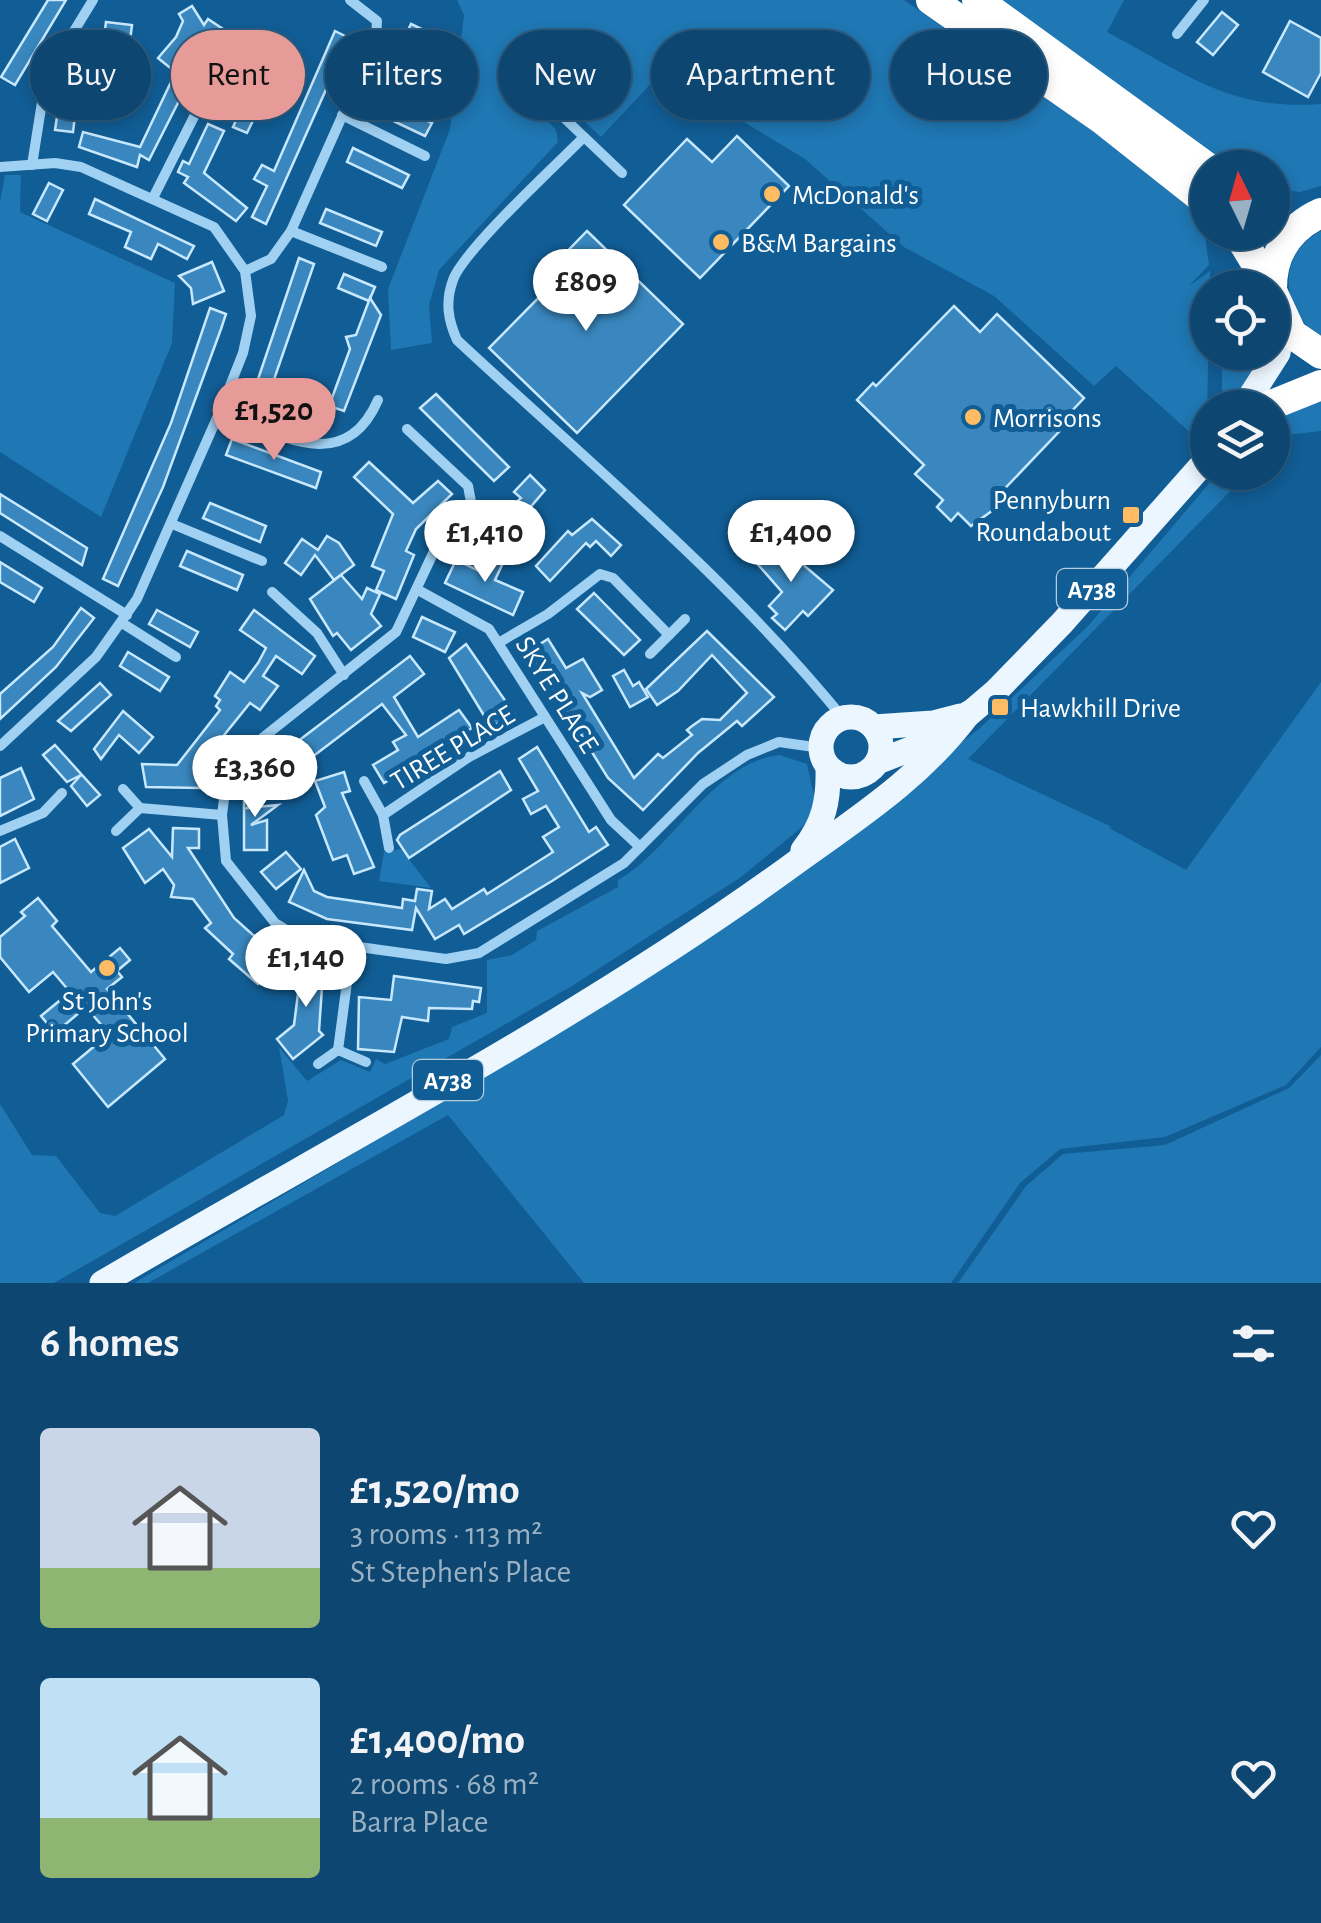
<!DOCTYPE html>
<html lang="en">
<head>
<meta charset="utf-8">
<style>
  :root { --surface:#0d4670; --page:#164d75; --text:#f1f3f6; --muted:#9ab1c3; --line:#2d5e83; --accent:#e69b98 }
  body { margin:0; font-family:"Alegreya Sans",sans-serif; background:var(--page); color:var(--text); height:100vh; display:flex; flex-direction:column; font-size:38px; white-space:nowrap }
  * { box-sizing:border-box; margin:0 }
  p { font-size:32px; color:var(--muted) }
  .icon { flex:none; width:55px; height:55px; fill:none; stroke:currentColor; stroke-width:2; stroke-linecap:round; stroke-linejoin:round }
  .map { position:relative; height:1283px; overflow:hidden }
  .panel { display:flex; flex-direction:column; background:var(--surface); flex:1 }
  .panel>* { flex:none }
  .hud { position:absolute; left:30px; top:30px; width:1262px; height:90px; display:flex; gap:20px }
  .needle { width:65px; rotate:355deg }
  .tools { position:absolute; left:1190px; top:150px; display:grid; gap:20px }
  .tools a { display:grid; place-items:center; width:100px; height:100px; border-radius:50%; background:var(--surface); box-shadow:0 5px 15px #0003,0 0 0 2px var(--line); font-size:50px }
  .price { position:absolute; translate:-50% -85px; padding:0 22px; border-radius:35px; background:#fff; color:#222; font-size:32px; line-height:65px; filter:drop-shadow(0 2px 5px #0008) }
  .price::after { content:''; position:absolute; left:50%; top:60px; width:30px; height:22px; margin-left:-15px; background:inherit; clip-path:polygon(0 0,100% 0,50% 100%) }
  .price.current { background:var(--accent); color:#111 }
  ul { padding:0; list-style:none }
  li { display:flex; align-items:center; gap:30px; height:250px; padding:0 40px }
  li span { display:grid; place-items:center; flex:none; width:280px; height:200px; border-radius:10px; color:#555 }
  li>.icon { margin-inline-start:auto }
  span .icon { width:120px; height:120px; fill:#fffc; stroke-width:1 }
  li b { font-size:42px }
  h2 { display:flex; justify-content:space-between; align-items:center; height:120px; padding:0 40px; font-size:42px }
  .chip { padding:0 35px; border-radius:45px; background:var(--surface); box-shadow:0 5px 15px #0003,0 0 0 2px var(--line); font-size:35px; line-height:90px }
  .chip.current { background:var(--accent); color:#111 }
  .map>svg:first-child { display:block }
  .green { fill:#1f77b3 }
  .building { fill:#3987be; stroke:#c8e8fe; stroke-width:2.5 }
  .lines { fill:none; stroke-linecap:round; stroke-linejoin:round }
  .street { stroke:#a0d1f3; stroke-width:10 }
  .primary { stroke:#ecf6ff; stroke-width:25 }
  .highway { stroke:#fff; stroke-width:30 }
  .poi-dot { fill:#ffbc62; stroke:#115d95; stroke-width:4 }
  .labels { text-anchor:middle; stroke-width:10; stroke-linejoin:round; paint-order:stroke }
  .shield { fill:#115d95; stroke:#b8cedf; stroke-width:2.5 }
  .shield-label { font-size:25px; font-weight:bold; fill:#fff }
  .poi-label { font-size:28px; fill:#fff; stroke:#115d95; text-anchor:start }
  .street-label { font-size:28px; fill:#fff; stroke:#115d95 }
</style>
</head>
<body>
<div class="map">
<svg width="1321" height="1283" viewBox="0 0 1321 1283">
  <rect width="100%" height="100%" fill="#115d95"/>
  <g class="green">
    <polygon points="457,0 904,0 1176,189 1202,212 1209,265 1189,286 1210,271 1207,416 1194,436 1116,366 1094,386 994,296 904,247 805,159 696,93 657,77 601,137 546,85 530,101 556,130 558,142 439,270 429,305 432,343 391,350 388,289 450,129 464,15"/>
    <path d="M999 0H1124L1107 32C1185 73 1229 111 1321 104V186L1300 192 1273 188 1272 168 1232 167 1222 159 1217 163Z"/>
    <polygon points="5,175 21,175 20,212 175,283 172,343 101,517 0,452 0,202"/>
    <path d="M1321 231V337C1281 312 1275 255 1321 231Z"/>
    <polygon points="1222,353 1269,353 1229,407 1222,407"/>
    <polygon points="1321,392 1321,431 1286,435 1273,448 1273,412"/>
    <polygon points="1218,473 1248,473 968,759 1112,827 1109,828 1186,870 1321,682 1321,1047 1286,1085 1165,1137 1060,1149 1020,1183 951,1283 584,1283 448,1115 148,1283 134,1283 599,1009 756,902 980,728 1088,626"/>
    <path d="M780 755 807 764 815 800 807 823 741 877 572 986 54 1283H0V1104L32 1155 56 1156 100 1213 115 1216 284 1115 288 1101 279 1047 307 1081 341 1060 370 1072 376 1059 385 1064 449 1039 452 1027 487 1013V960L512 955 536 940 537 931 618 887V880C672 850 714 761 780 755Z"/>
    <polygon points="401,849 431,888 379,881 384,852"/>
    <polygon points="1321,1055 1321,1283 958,1283 1026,1186 1063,1154 1165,1145 1289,1088"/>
  </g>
  <g class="building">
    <polygon points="48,0 66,0 15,85 1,77"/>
    <polygon points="192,6 204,25 208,19 259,53 251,66 202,32 174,71 158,58 176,37 183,21 179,14"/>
    <polygon points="1222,12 1238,25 1213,55 1197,42"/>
    <polygon points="1290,21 1321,38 1321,73 1308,97 1263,72"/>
    <polygon points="106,22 132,25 130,41 120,40 116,71 100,69"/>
    <polygon points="411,24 426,31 406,73 391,66"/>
    <polygon points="335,31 349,38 266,224 252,217 267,186 254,179 262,165 274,171"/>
    <polygon points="91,68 107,70 103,102 87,100"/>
    <polygon points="259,70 274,77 247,133 233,127"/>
    <polygon points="171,82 185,89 149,160 140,155 137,167 79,147 83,132 140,147"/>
    <polygon points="60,97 77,100 73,132 55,130"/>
    <polygon points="377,97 432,123 425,136 370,110"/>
    <polygon points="208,124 224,131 204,173 247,208 236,221 184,183 188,177 178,172 183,161 189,164"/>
    <polygon points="737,136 789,186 700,278 624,205 687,139 712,162"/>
    <polygon points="353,148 409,175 402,188 347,162"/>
    <polygon points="49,183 63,190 47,221 33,214"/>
    <polygon points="95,199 194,246 187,259 158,244 151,259 125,247 131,232 89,214"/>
    <polygon points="326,209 382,232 376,246 320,223"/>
    <polygon points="587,231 683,324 577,433 489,348 560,276 551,268"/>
    <polygon points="299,258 314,264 270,391 327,415 320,430 251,400"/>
    <polygon points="212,262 224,291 193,304 191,288 179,276"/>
    <polygon points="344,274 375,287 369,301 338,288"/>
    <polygon points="370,298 381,315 344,411 329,406 350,349 346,337 356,335"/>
    <polygon points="954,306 980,332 997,314 1084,398 1069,414 1073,417 994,500 1000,505 971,526 958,513 951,521 937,507 943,500 915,474 924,465 857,400 873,383 876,386"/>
    <polygon points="210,308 226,314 221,329 163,487 118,586 103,579 171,423"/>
    <polygon points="436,394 509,467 494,481 420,408"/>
    <polygon points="232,439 321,472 316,488 226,455"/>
    <polygon points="369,462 413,503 438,481 452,494 416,529 406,551 414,555 396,599 376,590 384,571 372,566 393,514 354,477"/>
    <polygon points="530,475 545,490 528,510 532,514 500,545 486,531 521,498 514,492"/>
    <polygon points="0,494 87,548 82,565 0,513"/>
    <polygon points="210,503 266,526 260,542 203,518"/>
    <polygon points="592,519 621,545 611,556 596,541 590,547 586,543 550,581 536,566 568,531 572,535"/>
    <polygon points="327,536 339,543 354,565 334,580 315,555 301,575 285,563 302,539 318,550"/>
    <polygon points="774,540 833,590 808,616 803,611 785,630 772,618 777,614 769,606 782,592 754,560"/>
    <polygon points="187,551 243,575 237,590 180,566"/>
    <polygon points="491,558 503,563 495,580 523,592 513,615 445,583 456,560 484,573"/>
    <polygon points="0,562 42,588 34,602 0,582"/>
    <polygon points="341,575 362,599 367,588 380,594 371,614 381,626 351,650 337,633 333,636 310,599"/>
    <polygon points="594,593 640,640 624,655 577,609"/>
    <polygon points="81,608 94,618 56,667 0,719 0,694 53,647"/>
    <polygon points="157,610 198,632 190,647 149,624"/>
    <polygon points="254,610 315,656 302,674 276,656 263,676 278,686 260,710 250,703 225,734 201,771 200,788 146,787 142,764 177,765 220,710 216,706 220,700 215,696 230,672 244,682 258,663 266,648 240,630"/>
    <polygon points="422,617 455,632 445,652 413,637"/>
    <polygon points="707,631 774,697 742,726 737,721 698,753 643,810 608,778 529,651 548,639 566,668 583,659 602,690 590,697 582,693 634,778 658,754 663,758 692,735 687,730 692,726 702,719 720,720 747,693 712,655 678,691 657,705 646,689"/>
    <polygon points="466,644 515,715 491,727 449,658"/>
    <polygon points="128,652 169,677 160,691 120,666"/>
    <polygon points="410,656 424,674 394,697 418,737 459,710 472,728 384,783 373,765 398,750 393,742 406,735 382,704 299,767 310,781 300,789 279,761 281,782 274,787 260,770"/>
    <polygon points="624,670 633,686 639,682 648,697 630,707 613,676"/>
    <polygon points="100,683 111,695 71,731 58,721"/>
    <polygon points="123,711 153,737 139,753 119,735 101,759 94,749"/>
    <polygon points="55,745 100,795 87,806 71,786 81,775 67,782 43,755"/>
    <polygon points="537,747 589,832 596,827 608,845 552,881 464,934 459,925 435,939 416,908 412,930 327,919 289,902 304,870 314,891 327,897 402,908 403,899 415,901 417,889 432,891 429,909 445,899 452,909 484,889 487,894 553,852 543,837 559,827 546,806 531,814 523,799 538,791 519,759"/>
    <polygon points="21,768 34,799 0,816 0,778"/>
    <polygon points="500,771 511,790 409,858 397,840 400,835"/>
    <polygon points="344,772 350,791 342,793 374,867 354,874 347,855 333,860 316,815 325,807 315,781"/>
    <polygon points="244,788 273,788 247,808 278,805 251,825 267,820 267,850 244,850"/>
    <polygon points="173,828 199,829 199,848 188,848 234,918 270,950 260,962 269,970 258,984 229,959 233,954 205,928 211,923 193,899 171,897 174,885 163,869 145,883 123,848 149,829 172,857"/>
    <polygon points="15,839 29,868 0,883 0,847"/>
    <polygon points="286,852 301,869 276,889 261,872"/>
    <polygon points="38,898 57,921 52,926 91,972 120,948 130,960 117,971 122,977 107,989 165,1059 108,1107 73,1064 109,1034 86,1007 55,1033 41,1016 70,992 53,972 29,992 0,957 0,937 25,916 21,912"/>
    <polygon points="310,958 324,958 319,1031 323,1035 293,1059 277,1039 294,1025 302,962 309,963"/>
    <polygon points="394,976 481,988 479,1002 473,1001 472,1009 429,1008 428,1021 402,1017 394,1052 358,1049 359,997 391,1000"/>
  </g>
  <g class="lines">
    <g class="street">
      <polyline points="1177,34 1204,0"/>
      <polyline points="541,96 622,173"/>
      <polyline points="342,115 425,156"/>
      <path d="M583 138C556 165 463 251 453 280 445 302 448 320 457 340 588 462 730 579 843 718"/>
      <polyline points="32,165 46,77 93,0"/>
      <polyline points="0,167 55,163 81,167 214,227 245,271 251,316 243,353 220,411 137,599 96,657 0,746"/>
      <polyline points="153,198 214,77"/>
      <polyline points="291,231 382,267"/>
      <polyline points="245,271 271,259 291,231 376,40 377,21 350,0"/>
      <path d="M220 411C276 433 344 478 378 400"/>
      <polyline points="407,429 468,486 472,507 437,545 396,632 241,755 226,783 222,815 226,861 275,923 301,939 446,959 479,953 624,863 703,784 747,755 779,742 821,748"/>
      <polyline points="172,524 262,561"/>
      <polyline points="0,536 127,615"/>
      <polyline points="418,590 489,629 611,820 640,847"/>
      <polyline points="272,592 317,633 344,675"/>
      <polyline points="122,623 176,657"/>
      <polyline points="500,642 548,614 600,574 613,578 669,635"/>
      <polyline points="650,654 685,619"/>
      <polyline points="364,781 383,815 389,848"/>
      <polyline points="140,808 222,815"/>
      <polyline points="383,815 469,757 545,717"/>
      <polyline points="0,831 43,813 62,793"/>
      <polyline points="116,831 140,808 123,789"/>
      <polyline points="338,1050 352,945"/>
      <polyline points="318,1064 338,1050 366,1062"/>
    </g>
    <g class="primary">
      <polyline points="1243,408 1278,353 1283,323"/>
      <circle cx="851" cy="747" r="30"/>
      <polyline points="874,727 933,723 960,716"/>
      <polyline points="877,762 942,737 996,691 1062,623 1208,458"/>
      <path d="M803 850C824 824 829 800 828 767"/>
      <path d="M102 1283C333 1147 575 1023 791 866 856 819 921 778 969 713"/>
    </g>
    <g class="highway">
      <polyline points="931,0 1103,120 1208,203"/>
      <polyline points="977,0 1208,168"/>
      <polyline points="1237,232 1271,288"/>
      <path d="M1272 288C1272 253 1290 227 1321 213"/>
      <polyline points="1272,291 1292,334 1321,354"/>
      <polyline points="1264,408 1321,385"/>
    </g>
  </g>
  <g class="poi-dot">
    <circle cx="772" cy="194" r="10"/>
    <circle cx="721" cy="242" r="10"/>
    <circle cx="973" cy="417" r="10"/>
    <rect x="1121" y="505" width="20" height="20" rx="5"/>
    <rect x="990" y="697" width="20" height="20" rx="5"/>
    <circle cx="107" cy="968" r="10"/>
  </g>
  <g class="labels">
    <g class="shield">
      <rect x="1057" y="569" width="70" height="40" rx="8"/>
      <rect x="413" y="1060" width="70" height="40" rx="8"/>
    </g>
    <g class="shield-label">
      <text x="1092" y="598">A738</text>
      <text x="448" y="1089">A738</text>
    </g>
    <g class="poi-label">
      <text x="792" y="204">McDonald's</text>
      <text x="741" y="252">B&amp;M Bargains</text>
      <text x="993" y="427">Morrisons</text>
      <text x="1111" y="509" text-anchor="end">Pennyburn<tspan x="1111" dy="32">Roundabout</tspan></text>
      <text x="1020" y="717">Hawkhill Drive</text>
      <text x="107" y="1010" text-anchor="middle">St John's<tspan x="107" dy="32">Primary School</tspan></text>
    </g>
    <g class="street-label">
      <text transform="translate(558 694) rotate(58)" y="10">SKYE PLACE</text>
      <text transform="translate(452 747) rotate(-31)" y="10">TIREE PLACE</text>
    </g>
  </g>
</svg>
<div class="tools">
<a><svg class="needle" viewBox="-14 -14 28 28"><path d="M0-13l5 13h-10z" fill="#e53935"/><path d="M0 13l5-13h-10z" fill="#9ab1c3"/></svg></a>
<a><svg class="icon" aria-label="locate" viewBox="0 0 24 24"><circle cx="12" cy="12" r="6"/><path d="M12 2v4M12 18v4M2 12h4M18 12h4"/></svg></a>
<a><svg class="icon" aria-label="layers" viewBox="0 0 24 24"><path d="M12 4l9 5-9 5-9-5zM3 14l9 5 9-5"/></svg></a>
</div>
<b class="price" style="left:586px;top:334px">£809</b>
<b class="price current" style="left:274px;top:463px">£1,520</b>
<b class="price" style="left:485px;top:585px">£1,410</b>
<b class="price" style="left:791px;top:585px">£1,400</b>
<b class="price" style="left:255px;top:820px">£3,360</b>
<b class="price" style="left:306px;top:1010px">£1,140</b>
<div class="hud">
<a class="chip">Buy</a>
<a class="chip current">Rent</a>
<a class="chip">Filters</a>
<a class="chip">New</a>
<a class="chip">Apartment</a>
<a class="chip">House</a>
</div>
</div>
<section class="panel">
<h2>6 homes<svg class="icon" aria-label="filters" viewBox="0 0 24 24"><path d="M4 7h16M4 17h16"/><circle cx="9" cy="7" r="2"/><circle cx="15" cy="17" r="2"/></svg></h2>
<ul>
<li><span style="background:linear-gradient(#c9d6e8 70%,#8fb573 0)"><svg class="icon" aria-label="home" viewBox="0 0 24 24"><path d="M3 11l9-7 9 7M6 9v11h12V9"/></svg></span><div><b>£1,520/mo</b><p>3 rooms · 113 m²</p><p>St Stephen's Place</p></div><svg class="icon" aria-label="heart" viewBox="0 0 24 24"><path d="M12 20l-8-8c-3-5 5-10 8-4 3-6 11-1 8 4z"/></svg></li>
<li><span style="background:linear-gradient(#bfe0f5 70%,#8fb573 0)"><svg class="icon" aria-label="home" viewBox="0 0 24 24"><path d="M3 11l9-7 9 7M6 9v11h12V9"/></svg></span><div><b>£1,400/mo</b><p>2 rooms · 68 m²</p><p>Barra Place</p></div><svg class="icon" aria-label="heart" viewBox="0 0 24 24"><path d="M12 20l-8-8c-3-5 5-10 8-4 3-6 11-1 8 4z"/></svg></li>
</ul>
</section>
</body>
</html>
